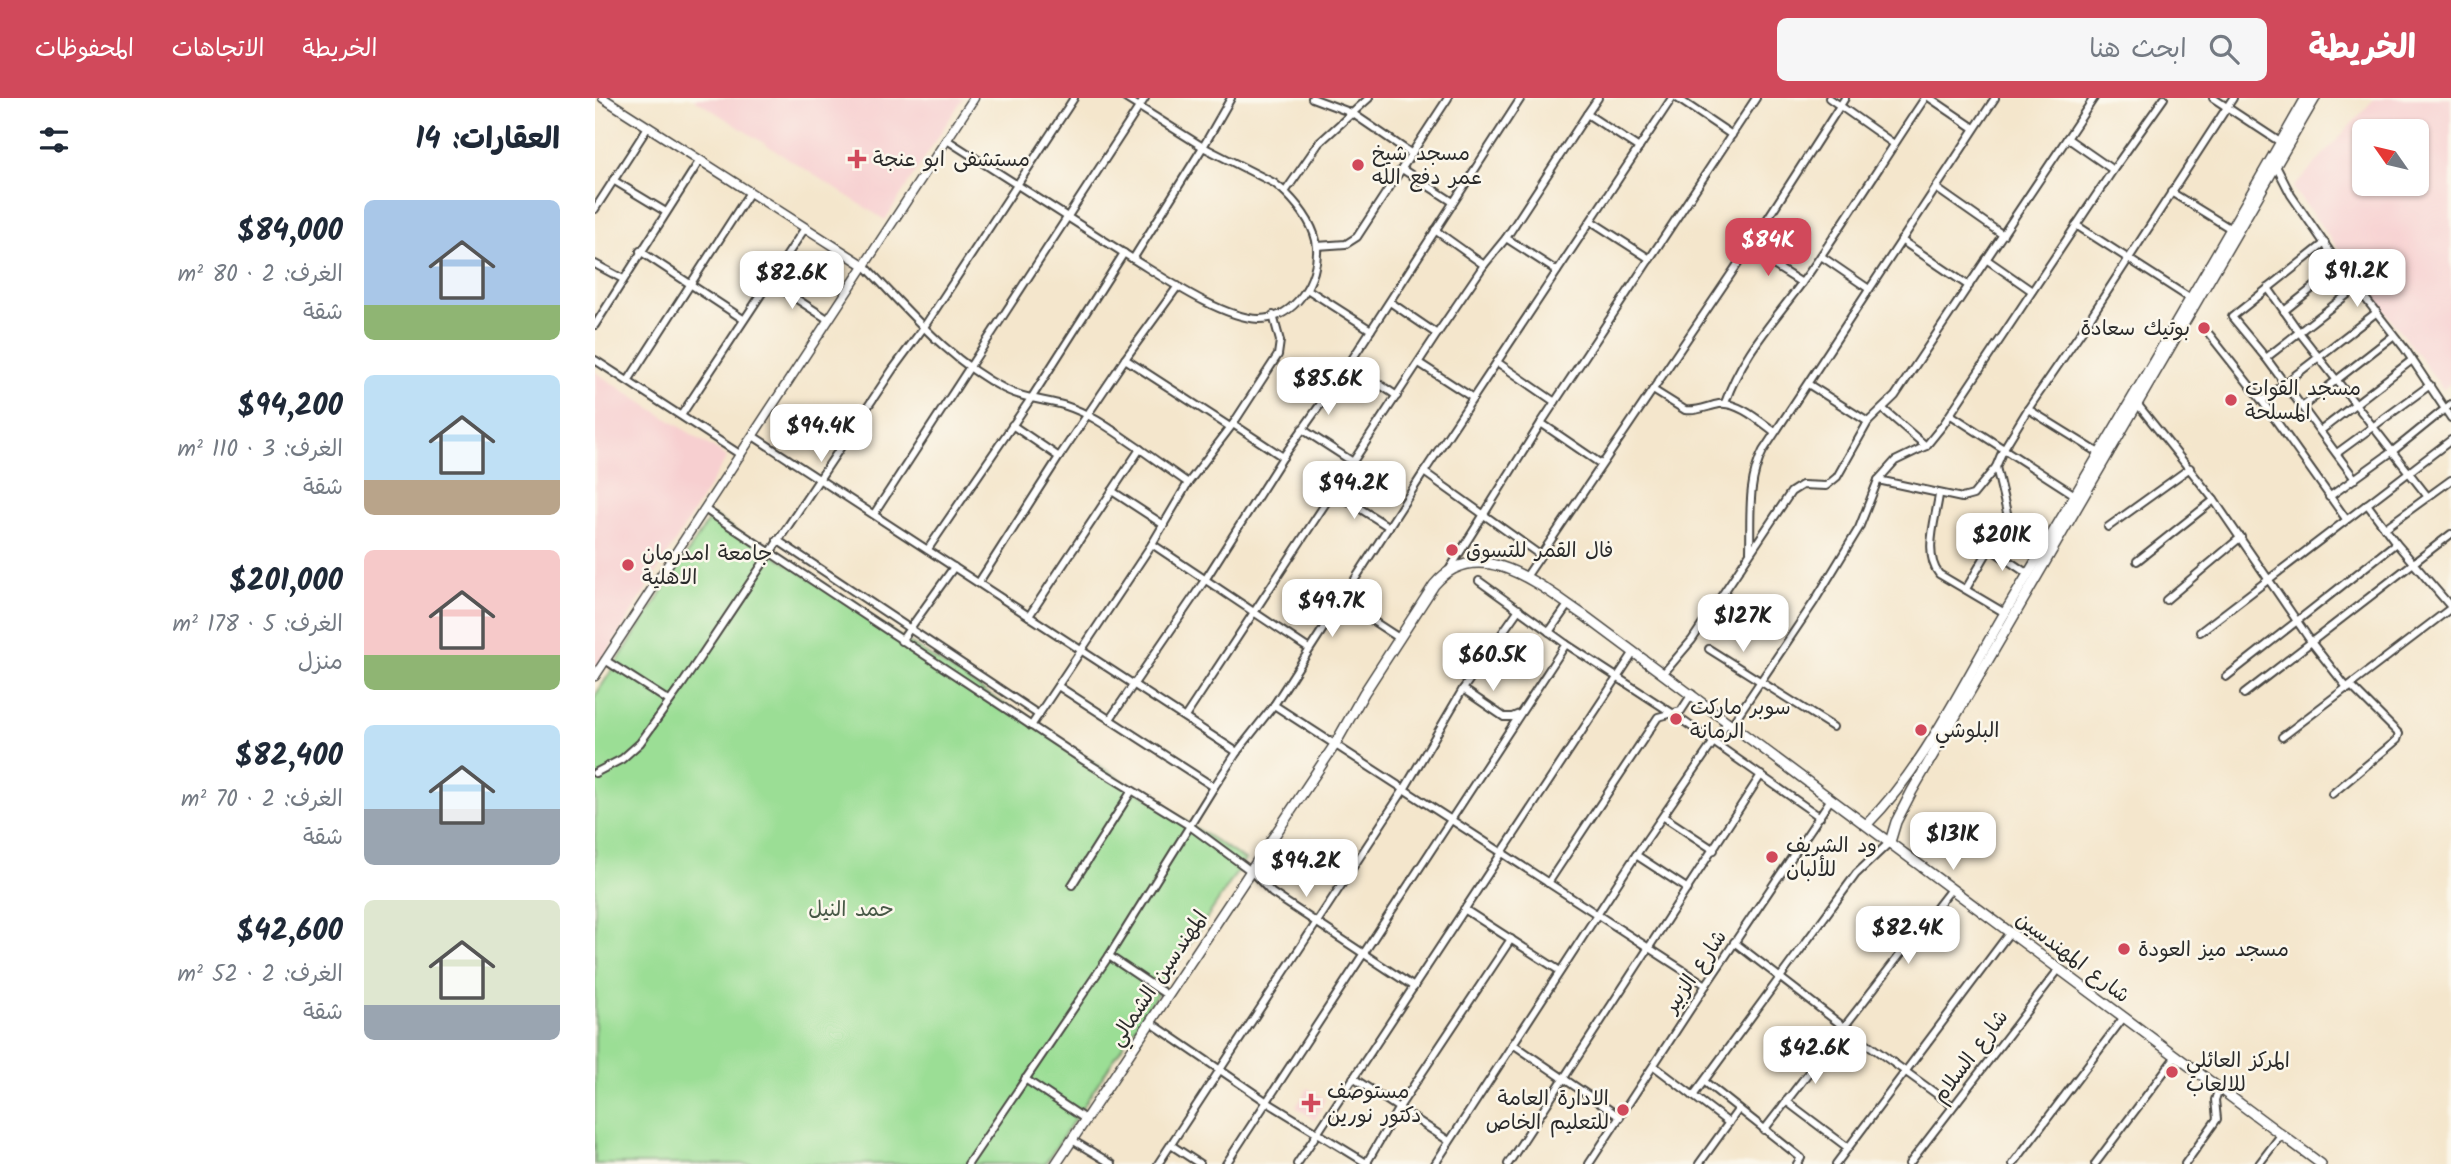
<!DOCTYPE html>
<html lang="ar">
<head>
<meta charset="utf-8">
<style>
  :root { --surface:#fff; --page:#f6f6f7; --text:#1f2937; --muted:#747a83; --accent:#d1495b }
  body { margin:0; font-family:Kalam,"Playpen Sans Arabic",sans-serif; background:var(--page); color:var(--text); direction:rtl; height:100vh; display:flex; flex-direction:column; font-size:26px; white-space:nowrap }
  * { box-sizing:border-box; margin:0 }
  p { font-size:23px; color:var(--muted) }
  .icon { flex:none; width:38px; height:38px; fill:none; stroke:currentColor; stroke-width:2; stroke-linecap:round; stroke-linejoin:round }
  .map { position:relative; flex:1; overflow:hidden; direction:ltr }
  .drawer { display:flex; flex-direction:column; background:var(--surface); width:595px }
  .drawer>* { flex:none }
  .needle { width:46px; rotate:304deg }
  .fabs { position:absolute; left:1757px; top:21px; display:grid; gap:14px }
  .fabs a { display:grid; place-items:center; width:77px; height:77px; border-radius:10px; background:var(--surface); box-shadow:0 2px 5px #0004; font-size:35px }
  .price { position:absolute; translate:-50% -60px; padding:0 16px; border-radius:14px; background:#fff; color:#222; font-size:23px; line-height:46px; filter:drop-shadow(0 2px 4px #0008) }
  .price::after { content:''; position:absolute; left:50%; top:42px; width:21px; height:16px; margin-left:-10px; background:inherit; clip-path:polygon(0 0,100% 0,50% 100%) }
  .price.current { background:var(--accent); color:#fff }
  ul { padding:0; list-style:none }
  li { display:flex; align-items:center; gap:21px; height:175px; padding:0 35px }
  li span { display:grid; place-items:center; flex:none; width:196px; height:140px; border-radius:10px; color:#555 }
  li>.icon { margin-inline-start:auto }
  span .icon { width:84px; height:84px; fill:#fffc; stroke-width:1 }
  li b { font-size:30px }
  h2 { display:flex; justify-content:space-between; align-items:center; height:84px; padding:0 35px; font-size:30px }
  header { display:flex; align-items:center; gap:42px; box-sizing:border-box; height:98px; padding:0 35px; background:var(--accent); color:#fff }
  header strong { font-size:33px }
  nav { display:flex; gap:38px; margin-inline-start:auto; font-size:24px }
  .search { width:490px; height:63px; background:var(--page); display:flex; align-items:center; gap:18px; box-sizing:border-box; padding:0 24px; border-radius:10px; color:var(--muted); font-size:26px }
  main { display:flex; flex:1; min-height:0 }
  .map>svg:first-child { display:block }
  .built { fill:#f7cfd0; fill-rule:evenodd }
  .green { fill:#9bde95; stroke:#638460; stroke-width:2 }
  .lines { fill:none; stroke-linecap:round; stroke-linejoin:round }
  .minor-casing { stroke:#494743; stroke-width:10 }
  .tertiary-casing { stroke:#494743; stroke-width:11 }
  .secondary-casing { stroke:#494743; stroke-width:12 }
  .minor { stroke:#fff; stroke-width:6 }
  .tertiary { stroke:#fff; stroke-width:8 }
  .secondary { stroke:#fff; stroke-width:9 }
  .poi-dot { fill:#d1495b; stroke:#fbf7ec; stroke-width:2.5 }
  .labels { text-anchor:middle; stroke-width:5; stroke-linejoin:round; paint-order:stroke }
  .poi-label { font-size:21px; fill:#2b2b2b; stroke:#fbf7ec; text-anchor:start }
  .park-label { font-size:21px; fill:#475846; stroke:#fbf7ec }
  .street-label { font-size:21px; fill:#2b2b2b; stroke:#fbf7ec }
</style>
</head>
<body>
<header>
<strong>الخريطة</strong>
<div class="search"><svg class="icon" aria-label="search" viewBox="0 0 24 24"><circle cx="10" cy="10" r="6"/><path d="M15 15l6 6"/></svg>ابحث هنا</div>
<nav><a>الخريطة</a><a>الاتجاهات</a><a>المحفوظات</a></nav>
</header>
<main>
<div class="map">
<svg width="1856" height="1066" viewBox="0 0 1856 1066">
  <rect width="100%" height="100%" fill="#fbf7ec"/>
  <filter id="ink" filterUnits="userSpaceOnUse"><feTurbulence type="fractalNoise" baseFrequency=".0143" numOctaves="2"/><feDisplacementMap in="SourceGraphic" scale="14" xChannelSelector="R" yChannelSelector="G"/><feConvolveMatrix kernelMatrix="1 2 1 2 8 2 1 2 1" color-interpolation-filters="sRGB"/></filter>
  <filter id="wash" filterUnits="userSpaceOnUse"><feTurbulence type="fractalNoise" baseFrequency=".00686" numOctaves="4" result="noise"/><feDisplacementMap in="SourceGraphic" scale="28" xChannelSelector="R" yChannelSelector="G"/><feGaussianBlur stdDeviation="1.57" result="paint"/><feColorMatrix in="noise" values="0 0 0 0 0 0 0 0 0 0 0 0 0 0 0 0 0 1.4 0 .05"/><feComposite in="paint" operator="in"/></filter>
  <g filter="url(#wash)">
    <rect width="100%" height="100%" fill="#f4e6cc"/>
    <g class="built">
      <polygon points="98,0 368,0 290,122"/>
      <path d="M1780 0H1856V285L1848 291 1698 90ZM1769 33H1822V86H1769Z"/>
      <polygon points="0,274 132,359 0,575"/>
      <polygon points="713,990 730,1001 720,1022 701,1009"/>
    </g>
    <polygon class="green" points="117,417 650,762 450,1066 0,1066 0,598"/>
  </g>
  <g filter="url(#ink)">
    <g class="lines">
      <defs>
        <g id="minor">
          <polyline points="636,0 608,49 679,85 690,94"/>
          <polyline points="717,0 757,15 817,56"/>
          <polyline points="1082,0 1137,37"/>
          <polyline points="1234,0 1299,46"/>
          <polyline points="1335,0 1379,30"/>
          <polyline points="1618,0 1685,44"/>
          <polyline points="992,16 1003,0"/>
          <polyline points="1472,40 1518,72"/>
          <polyline points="352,42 538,161 608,49 530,0"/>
          <polyline points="1680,66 1696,97 1745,168 1810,251 1856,320"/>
          <polyline points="807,71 858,104"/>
          <polyline points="18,82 71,114"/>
          <polyline points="1341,90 1408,137"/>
          <polyline points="1576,94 1636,131"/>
          <polyline points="0,111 53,29"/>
          <polyline points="996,123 1055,161"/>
          <polyline points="1481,127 1596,201"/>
          <polyline points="840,132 889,167"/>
          <polyline points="911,140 962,173"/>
          <polyline points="1306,142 1374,188"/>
          <polyline points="1730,145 1637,219 1671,260 1760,381"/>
          <polyline points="722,148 751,146 762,139 853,0"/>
          <polyline points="1153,151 1207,185"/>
          <polyline points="45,153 148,221"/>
          <polyline points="1226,158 1274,191"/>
          <path d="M538 161C569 180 627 220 664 221 700 221 724 182 722 149 720 127 704 108 690 94L724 45 774 0"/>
          <polyline points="1391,161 1437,193"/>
          <polyline points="0,166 28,181"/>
          <path d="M270 168C312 211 355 264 410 291 428 301 452 302 471 308 499 317 521 335 545 351"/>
          <polyline points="174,183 234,222"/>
          <polyline points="583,188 530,261 635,329"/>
          <polyline points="1673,190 1704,234 1833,399"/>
          <polyline points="712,191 776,232"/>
          <polyline points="795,204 842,236"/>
          <polyline points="1689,213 1745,168"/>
          <polyline points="0,227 105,62"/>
          <polyline points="1615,237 1667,303 1751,421"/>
          <polyline points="1671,260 1762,189"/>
          <polyline points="0,262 146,357"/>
          <polyline points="902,264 960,304"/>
          <polyline points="824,265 878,300"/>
          <polyline points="754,266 802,298"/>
          <polyline points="33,283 155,94"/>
          <polyline points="1213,286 1273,324"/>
          <path d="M1058 292 1090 312C1102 314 1113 308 1124 306 1142 303 1166 324 1180 334"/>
          <polyline points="1540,303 1619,402 1717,545 1753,591"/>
          <polyline points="1667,303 1782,214"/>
          <path d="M1130 305C1148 253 1183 219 1214 175 1254 118 1291 58 1330 0"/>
          <polyline points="1707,309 1798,238"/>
          <polyline points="1288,311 1331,348"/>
          <polyline points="1433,311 1504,355"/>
          <polyline points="87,316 210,130"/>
          <polyline points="1356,317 1480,397"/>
          <polyline points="946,325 1006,366"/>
          <polyline points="638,326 688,359"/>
          <polyline points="417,327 464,359"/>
          <polyline points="707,331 758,364"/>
          <polyline points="1725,333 1817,262"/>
          <polyline points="158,338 642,654"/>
          <polyline points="1742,355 1835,287"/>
          <polyline points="1283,382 1367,400 1378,397 1401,369 1408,352 1433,311 1486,234 1638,0"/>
          <polyline points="517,393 569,427"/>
          <polyline points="739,394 794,429"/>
          <path d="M1344 397C1341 420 1328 456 1344 476L1410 515"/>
          <polyline points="1734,399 1798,353 1856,306"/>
          <polyline points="1772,406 1801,445 1856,509"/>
          <polyline points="111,412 488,662 595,728 656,773 677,795 819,889"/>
          <polyline points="279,416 550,0"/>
          <polyline points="1513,429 1595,370"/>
          <polyline points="1790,430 1856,382"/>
          <polyline points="182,442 444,617"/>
          <polyline points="557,446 714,551"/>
          <polyline points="333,451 437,299 529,155"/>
          <polyline points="1396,451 1433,476"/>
          <path d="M1155 453C1156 418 1152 384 1168 353L1400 0"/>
          <polyline points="945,457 829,374 1077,0"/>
          <polyline points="1542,463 1619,402"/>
          <polyline points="854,472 946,325 1161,0"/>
          <polyline points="931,479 1153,151 1250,0"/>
          <polyline points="884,483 971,546 1077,615 1225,719"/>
          <polyline points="384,484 464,359 530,261"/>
          <polyline points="1371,491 1413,419 1401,369"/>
          <polyline points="746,502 804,540"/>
          <polyline points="1571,502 1646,439"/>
          <polyline points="434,518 545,351 593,385"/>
          <polyline points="954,534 973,507"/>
          <polyline points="1605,534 1856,342"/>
          <polyline points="306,543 359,469"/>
          <polyline points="1114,551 1238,629"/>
          <polyline points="10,562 74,603"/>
          <polyline points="1068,576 1097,542 1196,394 1207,387 1231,388 1242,379 1273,324 1300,298 1499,0"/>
          <polyline points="1631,579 1801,445"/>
          <polyline points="463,588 619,689"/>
          <polyline points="868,591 909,619 917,619 924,616"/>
          <polyline points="1649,596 1856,436"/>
          <polyline points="679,607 1111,887"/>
          <polyline points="590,619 842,236 889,167 911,140 992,16 1044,50"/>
          <polyline points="515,621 610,482 688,359 754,266 926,0"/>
          <polyline points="1137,626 1219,504 1264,430 1283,382 1300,363 1331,348 1348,327 1518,72 1569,0"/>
          <polyline points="436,628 557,446 593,385 638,326 683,257 685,243 678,217"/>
          <polyline points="1687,639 1856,510"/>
          <polyline points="0,675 27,661 45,645 88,585 298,271 329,229 479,0"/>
          <polyline points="1737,696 1802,642 1804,636 1756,588"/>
          <polyline points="1069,719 1119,752"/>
          <polyline points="1041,757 1093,791"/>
          <polyline points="953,785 1063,619 1086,613 1097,596"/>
          <polyline points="477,787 536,694"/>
          <polyline points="869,811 965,873"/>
          <polyline points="1139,844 1249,929 1358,1008"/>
          <polyline points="514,858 572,897"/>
          <polyline points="555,924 672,1004 773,1066"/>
          <polyline points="918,946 1025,1019"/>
          <polyline points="1059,968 1134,1025"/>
          <polyline points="758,980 854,1043"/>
          <polyline points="430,981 490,1021"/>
          <polyline points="1110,984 1206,1060 1202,1066"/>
          <polyline points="1098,998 1261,776 1295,744"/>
          <polyline points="1191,1003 1252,1049"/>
          <polyline points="1169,1032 1356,791"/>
          <polyline points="477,1042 517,1066"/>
          <polyline points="576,1047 605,1066"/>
          <polyline points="373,1066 514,858 619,689 642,654 679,607 829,374"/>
          <polyline points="563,1066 810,690 868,591 924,511"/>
          <polyline points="631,1066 971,546"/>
          <polyline points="702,1066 1039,554"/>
          <polyline points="771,1066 803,1011 916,841"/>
          <polyline points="840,1066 1041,757 1133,623"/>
          <polyline points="913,1066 1166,677"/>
          <polyline points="994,1066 1111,887 1236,701"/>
          <polyline points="1104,1066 1143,1012"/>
          <polyline points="1241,1066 1415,834"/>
          <polyline points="1314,1066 1464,871"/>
          <polyline points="1418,1066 1529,919"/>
          <polyline points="1500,1066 1581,958"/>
          <polyline points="1590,1066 1622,1021 1620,1002 1624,990"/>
          <polyline points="1664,1066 1686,1037"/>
        </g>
        <g id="tertiary">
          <polyline points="8,0 270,168"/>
          <polyline points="0,578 379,0"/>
        </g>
        <g id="secondary">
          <path d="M1272 726C1331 667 1368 585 1411 513 1513 343 1613 172 1711 0"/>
          <polyline points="1295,744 1301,724 1317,693 1720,0"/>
          <path d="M461 1066 739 648 769 595 839 487C884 433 949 491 990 518L1726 1066"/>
        </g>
      </defs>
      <use href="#minor" class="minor-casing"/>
      <use href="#tertiary" class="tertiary-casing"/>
      <use href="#secondary" class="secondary-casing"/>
      <use href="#minor" class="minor"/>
      <use href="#tertiary" class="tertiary"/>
      <use href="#secondary" class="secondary"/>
    </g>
  </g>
  <g class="poi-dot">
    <path d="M258.5 50.5h7v7h7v7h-7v7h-7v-7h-7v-7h7z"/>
    <circle cx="763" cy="67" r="7"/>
    <circle cx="1609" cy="230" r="7"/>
    <circle cx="1636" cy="302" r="7"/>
    <circle cx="857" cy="452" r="7"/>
    <circle cx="33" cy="467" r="7"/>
    <circle cx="1081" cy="621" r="7"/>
    <circle cx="1326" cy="632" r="7"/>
    <circle cx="1177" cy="759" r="7"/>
    <circle cx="1529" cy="851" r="7"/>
    <circle cx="1577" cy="974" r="7"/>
    <path d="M712.5 994.5h7v7h7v7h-7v7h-7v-7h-7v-7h7z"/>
    <circle cx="1028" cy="1012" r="7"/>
  </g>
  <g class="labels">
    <g class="poi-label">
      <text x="777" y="62">مسجد شيخ<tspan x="777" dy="24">عمر دفع الله</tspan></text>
      <text x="278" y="68">مستشفى ابو عنجة</text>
      <text x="1595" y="237" text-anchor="end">بوتيك سعادة</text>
      <text x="1650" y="297">مسجد القوات<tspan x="1650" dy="24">المسلحة</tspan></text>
      <text x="871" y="459">فال القمر للتسوق</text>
      <text x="47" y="462">جامعة امدرمان<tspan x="47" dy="24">الاهلية</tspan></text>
      <text x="1095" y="616">سوبر ماركت<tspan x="1095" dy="24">الرمانة</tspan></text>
      <text x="1340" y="639">البلوشي</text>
      <text x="1191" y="754">ود الشريف<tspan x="1191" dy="24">للألبان</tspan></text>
      <text x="1543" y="858">مسجد ميز العودة</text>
      <text x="1591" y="969">المركز العائلي<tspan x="1591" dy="24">للالعاب</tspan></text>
      <text x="732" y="1000">مستوصف<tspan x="732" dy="24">دكتور نورين</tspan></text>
      <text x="1014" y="1007" text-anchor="end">الادارة العامة<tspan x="1014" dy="24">للتعليم الخاص</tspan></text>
    </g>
    <g class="park-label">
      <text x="256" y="818">حمد النيل</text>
    </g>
    <g class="street-label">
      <text transform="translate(1478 859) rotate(37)" y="7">شارع المهندسين</text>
      <text transform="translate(1100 873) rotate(-56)" y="7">شارع الزبير</text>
      <text transform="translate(563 880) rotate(-56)" y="7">المهندسين الشمالي</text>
      <text transform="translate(1375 958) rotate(-53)" y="7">شارع السلام</text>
    </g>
  </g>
</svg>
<div class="fabs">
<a><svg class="needle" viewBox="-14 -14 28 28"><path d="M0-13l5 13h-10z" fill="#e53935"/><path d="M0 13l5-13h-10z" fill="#747a83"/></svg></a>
</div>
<b class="price current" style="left:1173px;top:180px">$84K</b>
<b class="price" style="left:1762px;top:211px">$91.2K</b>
<b class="price" style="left:197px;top:213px">$82.6K</b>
<b class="price" style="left:733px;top:319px">$85.6K</b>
<b class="price" style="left:226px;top:366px">$94.4K</b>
<b class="price" style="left:759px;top:423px">$94.2K</b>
<b class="price" style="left:1407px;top:475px">$201K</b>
<b class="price" style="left:737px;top:541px">$49.7K</b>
<b class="price" style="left:1148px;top:556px">$127K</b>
<b class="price" style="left:898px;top:595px">$60.5K</b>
<b class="price" style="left:1358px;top:774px">$131K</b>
<b class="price" style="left:711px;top:801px">$94.2K</b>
<b class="price" style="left:1313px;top:868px">$82.4K</b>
<b class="price" style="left:1220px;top:988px">$42.6K</b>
</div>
<section class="drawer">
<h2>العقارات: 14<svg class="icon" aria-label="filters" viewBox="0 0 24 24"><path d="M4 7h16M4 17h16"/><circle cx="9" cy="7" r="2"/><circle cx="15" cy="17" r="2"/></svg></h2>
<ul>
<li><span style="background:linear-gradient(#a9c7e8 75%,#8fb573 0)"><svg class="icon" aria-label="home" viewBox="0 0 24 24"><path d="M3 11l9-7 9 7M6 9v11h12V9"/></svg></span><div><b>$84,000</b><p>الغرف: 2 · 80 m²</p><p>شقة</p></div></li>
<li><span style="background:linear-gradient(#bfe0f5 75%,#b9a48a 0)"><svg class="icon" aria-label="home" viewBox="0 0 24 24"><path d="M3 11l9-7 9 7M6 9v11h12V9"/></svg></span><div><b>$94,200</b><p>الغرف: 3 · 110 m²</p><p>شقة</p></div></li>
<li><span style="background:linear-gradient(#f6c9c9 75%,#8fb573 0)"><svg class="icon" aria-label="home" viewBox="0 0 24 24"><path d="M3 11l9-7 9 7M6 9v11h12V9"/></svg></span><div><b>$201,000</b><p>الغرف: 5 · 178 m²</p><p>منزل</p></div></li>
<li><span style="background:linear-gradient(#bfe0f5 60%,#9aa5b1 0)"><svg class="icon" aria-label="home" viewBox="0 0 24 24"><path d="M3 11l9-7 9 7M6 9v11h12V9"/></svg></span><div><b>$82,400</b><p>الغرف: 2 · 70 m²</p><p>شقة</p></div></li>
<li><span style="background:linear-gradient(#dfe7d0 75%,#9aa5b1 0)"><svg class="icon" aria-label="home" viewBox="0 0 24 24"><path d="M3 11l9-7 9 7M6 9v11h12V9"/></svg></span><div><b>$42,600</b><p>الغرف: 2 · 52 m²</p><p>شقة</p></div></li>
</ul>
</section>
</main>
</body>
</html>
